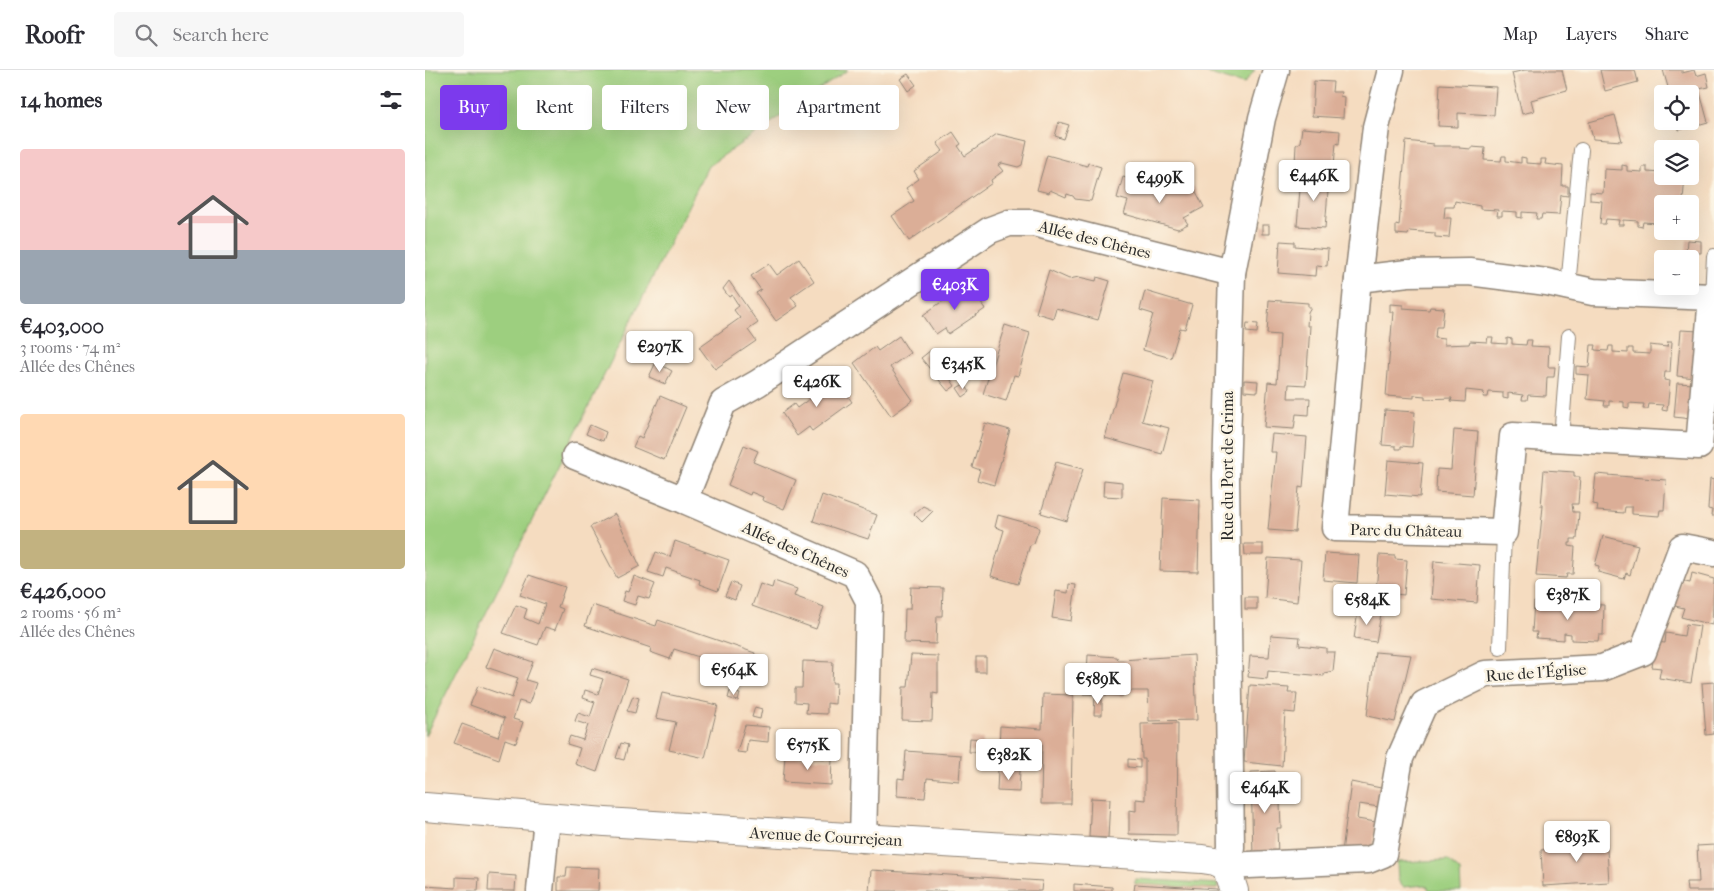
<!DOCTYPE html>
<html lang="en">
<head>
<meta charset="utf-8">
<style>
  :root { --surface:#fff; --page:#f7f7f7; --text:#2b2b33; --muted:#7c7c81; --line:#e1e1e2; --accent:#7c3aed }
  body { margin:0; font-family:"IM FELL French Canon",serif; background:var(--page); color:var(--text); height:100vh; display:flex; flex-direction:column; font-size:19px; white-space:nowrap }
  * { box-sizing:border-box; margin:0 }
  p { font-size:16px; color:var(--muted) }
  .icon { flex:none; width:28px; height:28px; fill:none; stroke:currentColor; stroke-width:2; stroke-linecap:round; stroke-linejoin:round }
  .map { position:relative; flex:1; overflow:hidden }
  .panel { display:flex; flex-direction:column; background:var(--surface); width:425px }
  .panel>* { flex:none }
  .top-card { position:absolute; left:15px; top:15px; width:475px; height:45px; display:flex; gap:10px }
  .tools { position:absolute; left:1229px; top:15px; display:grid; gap:10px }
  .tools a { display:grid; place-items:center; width:45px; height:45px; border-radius:5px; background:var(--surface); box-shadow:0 5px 20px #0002; font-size:25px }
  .price { position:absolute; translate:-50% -42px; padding:0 11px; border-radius:5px; background:#fff; color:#222; font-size:16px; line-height:32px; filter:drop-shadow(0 1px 2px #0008) }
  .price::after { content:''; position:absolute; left:50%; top:30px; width:15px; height:11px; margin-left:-8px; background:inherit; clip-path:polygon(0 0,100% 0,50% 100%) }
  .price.current { background:var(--accent); color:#fff }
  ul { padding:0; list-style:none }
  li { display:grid; align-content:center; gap:10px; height:265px; padding:0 20px }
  li span { display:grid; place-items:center; height:155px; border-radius:5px; color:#555 }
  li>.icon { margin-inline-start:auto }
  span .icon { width:90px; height:90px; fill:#fffc; stroke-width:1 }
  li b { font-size:21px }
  h2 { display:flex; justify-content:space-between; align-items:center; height:60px; padding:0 20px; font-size:21px }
  .pill { padding:0 18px; border-radius:5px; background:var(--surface); box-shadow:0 5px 20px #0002; font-size:18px; line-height:45px }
  .pill.current { background:var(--accent); color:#fff }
  header { display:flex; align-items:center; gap:30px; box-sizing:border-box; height:70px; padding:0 25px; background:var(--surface); border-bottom:1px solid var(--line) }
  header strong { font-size:24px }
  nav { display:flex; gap:28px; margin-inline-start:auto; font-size:18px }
  .search { width:350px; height:45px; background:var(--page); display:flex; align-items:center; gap:12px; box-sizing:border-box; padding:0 18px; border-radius:5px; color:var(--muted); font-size:19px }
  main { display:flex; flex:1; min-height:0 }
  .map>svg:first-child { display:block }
  .green { fill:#9dcf7f; stroke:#647d55 }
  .building { fill:#dbae97 }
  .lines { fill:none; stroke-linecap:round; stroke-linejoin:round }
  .service-casing { stroke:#908476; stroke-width:16 }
  .minor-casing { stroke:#908476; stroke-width:29 }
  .tertiary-casing { stroke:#908476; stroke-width:30 }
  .service { stroke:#fff; stroke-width:14 }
  .minor { stroke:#fff; stroke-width:26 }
  .tertiary { stroke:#fff; stroke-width:28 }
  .labels { text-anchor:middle; stroke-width:5; stroke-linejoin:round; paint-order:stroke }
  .street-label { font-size:16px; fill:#2b2b2b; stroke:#fcf5e5 }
</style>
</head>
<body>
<header>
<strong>Roofr</strong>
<div class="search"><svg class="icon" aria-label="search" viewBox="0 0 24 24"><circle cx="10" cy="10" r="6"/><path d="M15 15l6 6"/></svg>Search here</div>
<nav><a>Map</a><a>Layers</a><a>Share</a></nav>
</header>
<main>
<section class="panel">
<h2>14 homes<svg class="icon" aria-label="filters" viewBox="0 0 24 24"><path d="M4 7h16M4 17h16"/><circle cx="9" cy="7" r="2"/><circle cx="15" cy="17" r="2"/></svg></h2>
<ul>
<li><span style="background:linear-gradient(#f6c9c9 65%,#9aa5b1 0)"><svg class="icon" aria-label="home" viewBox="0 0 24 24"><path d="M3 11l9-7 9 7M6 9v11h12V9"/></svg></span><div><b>€403,000</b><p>3 rooms · 74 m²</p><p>Allée des Chênes</p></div></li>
<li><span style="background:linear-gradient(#ffd9b3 75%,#c2b280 0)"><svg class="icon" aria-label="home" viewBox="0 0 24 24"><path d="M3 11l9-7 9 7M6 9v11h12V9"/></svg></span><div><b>€426,000</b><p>2 rooms · 56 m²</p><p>Allée des Chênes</p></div></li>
</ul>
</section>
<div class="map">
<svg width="1289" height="821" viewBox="0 0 1289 821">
  <rect width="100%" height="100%" fill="#fcf5e5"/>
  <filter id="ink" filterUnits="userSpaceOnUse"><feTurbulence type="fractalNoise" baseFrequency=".02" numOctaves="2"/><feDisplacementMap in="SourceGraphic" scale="10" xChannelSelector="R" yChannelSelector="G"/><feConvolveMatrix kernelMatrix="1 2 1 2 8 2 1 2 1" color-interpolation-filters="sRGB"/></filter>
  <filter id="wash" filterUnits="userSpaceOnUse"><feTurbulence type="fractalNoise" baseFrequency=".0096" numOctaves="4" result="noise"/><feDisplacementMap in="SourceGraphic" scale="20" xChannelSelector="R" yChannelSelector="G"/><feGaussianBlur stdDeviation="1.12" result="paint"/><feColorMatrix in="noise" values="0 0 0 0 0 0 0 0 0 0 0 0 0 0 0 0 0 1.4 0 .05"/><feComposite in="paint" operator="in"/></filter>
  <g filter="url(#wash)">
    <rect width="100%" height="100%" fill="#f5dcc0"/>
    <g class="green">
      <polygon points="0,0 423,0 283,96 0,666"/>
      <polygon points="771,0 830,0 819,14"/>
      <polygon points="1023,790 1035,801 1036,821 1005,821 1001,815 978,817 973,810 972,792"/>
      <polygon points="710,809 793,814 792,819 710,814"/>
    </g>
    <g id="blocks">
      <g class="building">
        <polygon points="1100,0 1137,0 1142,20 1106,30 1109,41 1097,44 1087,3"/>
        <polygon points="1175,0 1210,0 1213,12 1180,21"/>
        <polygon points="1238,0 1257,0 1257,3 1269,0 1271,6 1281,3 1284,17 1274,19 1283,52 1254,60 1252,51 1265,51 1265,24 1245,24"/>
        <polygon points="483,4 491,15 483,21 475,9"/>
        <polygon points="889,11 908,12 907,22 916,22 915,26 919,27 918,48 887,46"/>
        <polygon points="1015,14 1071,17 1069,45 1033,43 1033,57 1013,56"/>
        <polygon points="1190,45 1197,71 1168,69 1164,52"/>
        <polygon points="634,52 644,55 639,69 630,66"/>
        <polygon points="877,58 915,61 914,74 911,73 909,95 870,93 871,75 875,72"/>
        <polygon points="528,62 536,74 533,76 540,86 572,64 602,71 597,95 593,97 577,93 573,95 578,101 566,110 567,113 484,171 467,146 489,131 481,118 494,109 489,101 518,81 512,73"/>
        <polygon points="981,71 1008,74 1008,76 1034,76 1034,78 1046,79 1046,77 1060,78 1059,90 1076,91 1077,86 1081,86 1081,91 1096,93 1096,87 1101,88 1101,93 1116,94 1116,89 1121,89 1120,94 1138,96 1137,116 1143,116 1143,126 1136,125 1134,145 1117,144 1116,149 1111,149 1112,143 1097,142 1097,148 1092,147 1092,142 1077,141 1077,146 1072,146 1073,140 1055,139 1055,136 1030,131 1029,137 1020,137 1019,148 1026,148 1024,168 1010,167 1010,163 984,161 983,165 971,164 971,155 974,156"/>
        <polygon points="622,85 662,96 663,93 676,97 666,131 650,129 648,126 642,124 641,127 625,120 624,123 612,120"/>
        <polygon points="1197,95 1202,96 1202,101 1217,102 1217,97 1222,97 1222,102 1238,103 1238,106 1260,106 1258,130 1253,130 1252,134 1238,134 1238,162 1234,162 1234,153 1218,152 1217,157 1213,156 1213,151 1198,150 1198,155 1193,155 1194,150 1181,149 1180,154 1175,154 1177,131 1165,130 1165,122 1178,123 1179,99 1197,100"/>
        <polygon points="698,107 709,110 708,117 721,121 724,113 749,121 754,118 756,122 768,116 779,137 759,148 763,154 753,159 699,144 703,131 692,128"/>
        <polygon points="876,107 908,110 907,121 903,121 900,158 872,156"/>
        <rect x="837" y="155" width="7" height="9"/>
        <polygon points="1262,170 1276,171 1276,183 1261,182"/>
        <polygon points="855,171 870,172 870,176 903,179 902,196 891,195 890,206 853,203"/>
        <polygon points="374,189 389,211 366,227 373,236 351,251 331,223 336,220 326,206 344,194 352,205"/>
        <polygon points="624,200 644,209 654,207 671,211 672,207 685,211 673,250 631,238 628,248 611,243"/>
        <polygon points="304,211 333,253 323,260 331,271 290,299 274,277 315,248 309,240 314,236 307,225 304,227 298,219"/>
        <polygon points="543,213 560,239 523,264 520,258 511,264 498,245"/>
        <polygon points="720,221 767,235 760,259 755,258 746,288 718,280 728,244 715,240"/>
        <polygon points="844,230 883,233 883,237 886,237 883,242 882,256 885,256 881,315 864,314 863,328 885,328 884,345 871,344 869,359 839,357 843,312 852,313 855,265 842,264"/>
        <polygon points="965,234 978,235 978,238 1004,240 1005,237 1019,238 1017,257 1011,257 1010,268 1019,269 1019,275 1044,274 1045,271 1062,272 1063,267 1068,267 1067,273 1082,274 1082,268 1087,269 1087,274 1101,275 1102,270 1107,270 1106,276 1124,277 1123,297 1130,297 1129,307 1122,307 1121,326 1103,325 1102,330 1097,330 1098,325 1083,323 1083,329 1078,328 1078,323 1064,322 1063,327 1058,327 1059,322 1041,320 1040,332 1026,331 1027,328 1000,329 1000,326 989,325 989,328 961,326 968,242 965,242"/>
        <polygon points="822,253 833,254 832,263 821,262"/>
        <polygon points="580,255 605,263 593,306 589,305 581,331 558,324"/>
        <polygon points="1256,260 1274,261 1270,308 1252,306"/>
        <polygon points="474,266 485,283 465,297 488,330 466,346 429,293 450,277 453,281"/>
        <polygon points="1243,272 1247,272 1245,302 1240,302 1239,310 1245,311 1242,341 1237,340 1238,335 1224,334 1223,339 1218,339 1219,334 1204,333 1204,338 1199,337 1199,332 1184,331 1184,336 1179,336 1180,331 1162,329 1164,305 1151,304 1151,296 1164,297 1166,275 1171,275 1170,280 1183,281 1184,276 1188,276 1188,282 1203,283 1203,278 1208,278 1208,283 1225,284 1225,275 1242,277"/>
        <polygon points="506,280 530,316 523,321 496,288"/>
        <polygon points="231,292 247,301 240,314 224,307"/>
        <polygon points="698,303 728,311 717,351 744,358 737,384 680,368"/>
        <polygon points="412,310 427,332 387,361 384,357 372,366 357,343 369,334 372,338 387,327 385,324 395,317 397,321"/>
        <polygon points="819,310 833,311 832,322 819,321"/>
        <polygon points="1252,313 1269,314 1266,349 1249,347"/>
        <polygon points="539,314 545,322 538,327 532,318"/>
        <polygon points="235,326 261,337 239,390 208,377 213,366 217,368"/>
        <polygon points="960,340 990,342 987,377 976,376 976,379 971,379 971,376 957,375"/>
        <polygon points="560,353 585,360 569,415 552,410 555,400 547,397"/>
        <polygon points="165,355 181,362 178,371 161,364"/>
        <polygon points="1029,360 1053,362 1048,425 1011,422 1012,399 1026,400"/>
        <polygon points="847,364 882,367 878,418 874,417 870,462 843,460 851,382 845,382"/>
        <polygon points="319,375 333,381 328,392 371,410 359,439 337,430 338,427 326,422 325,425 303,415"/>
        <polygon points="963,390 998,393 995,427 960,424"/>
        <polygon points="631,392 658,399 642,451 616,443"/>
        <polygon points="1119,400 1149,402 1149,407 1155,407 1153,434 1147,434 1148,442 1154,442 1152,469 1146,469 1146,473 1144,473 1144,476 1150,477 1148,504 1142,504 1141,508 1111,506 1118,436 1116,436"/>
        <polygon points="1171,404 1241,410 1239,440 1235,440 1234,446 1207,444 1207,437 1200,437 1199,443 1172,441 1173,435 1168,434"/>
        <polygon points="1285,409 1289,410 1289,446 1286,446 1287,440 1283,439"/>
        <polygon points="679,410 697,412 697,427 678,426"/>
        <polygon points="397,425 452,445 443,469 388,451"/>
        <polygon points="738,428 775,430 773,502 735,501"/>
        <polygon points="498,436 508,441 497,452 489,444"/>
        <polygon points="190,444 215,496 192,508 165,457"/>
        <polygon points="573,445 612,456 614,459 609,473 605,475 593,514 566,506 579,460 570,457"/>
        <polygon points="1178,466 1213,475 1205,505 1201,503 1199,509 1173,502 1174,496 1170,495"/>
        <polygon points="250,471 304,490 293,521 274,514 275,510 241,498 238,507 223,502 231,482 245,487"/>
        <polygon points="819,474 838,474 838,485 820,485"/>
        <polygon points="900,483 934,485 932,513 898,510"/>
        <polygon points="954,485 970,486 970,489 982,490 979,525 951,522"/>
        <polygon points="843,488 876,490 872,532 840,528"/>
        <polygon points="1009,491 1055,495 1052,533 1006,529"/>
        <polygon points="1267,503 1289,509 1287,555 1256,547 1259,538 1250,536 1256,511 1265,513"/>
        <polygon points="104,505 140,517 133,537 138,539 130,560 120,557 113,575 78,563 91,535 102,539 99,548 113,554 120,534 95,525"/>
        <polygon points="209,506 230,514 224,529 213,526 210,535 197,531 200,521 203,522"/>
        <polygon points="349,511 372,519 369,526 399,537 391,559 327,536 335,514 347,518"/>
        <polygon points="306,512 315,516 310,530 300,526"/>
        <polygon points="644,514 651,515 646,551 627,548 631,521 643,523"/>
        <polygon points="486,517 518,518 517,546 512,546 511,574 479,573 480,539 485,539"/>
        <rect x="820" y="527" width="12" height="12"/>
        <polygon points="1109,532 1179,535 1178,565 1174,565 1173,571 1146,570 1146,564 1139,563 1139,570 1111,568 1112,562 1107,562"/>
        <polygon points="167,535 231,556 233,550 330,583 320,611 280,597 283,590 249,579 245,589 225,582 226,578 160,556"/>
        <polygon points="933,540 956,544 951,572 929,569"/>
        <polygon points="1261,554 1275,556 1266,613 1234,608 1236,598 1227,597 1231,572 1240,573 1241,563 1259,566"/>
        <polygon points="846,565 875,567 874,575 901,578 901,582 910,582 908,601 899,603 899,606 843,601 842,609 823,607 825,586 844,587"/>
        <polygon points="69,578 108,592 101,610 111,613 104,634 94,631 88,649 98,652 91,673 80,669 74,689 29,673 37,654 73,667 80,648 45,635 53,616 87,628 93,608 61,597"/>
        <polygon points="950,582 986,585 970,652 942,646"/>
        <polygon points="486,585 513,586 513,624 508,623 507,651 477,650 478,617 483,617"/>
        <polygon points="663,585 692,587 693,590 697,590 769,585 772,650 724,651 723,621 698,621 698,626 658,624 659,605 662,605"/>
        <rect x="551" y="587" width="10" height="15"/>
        <polygon points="378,591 408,592 407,613 411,613 410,634 402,633 402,644 381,643 382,633 370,632 370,618 377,618"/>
        <polygon points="167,598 203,609 172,702 150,694 155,678 142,674 145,666 158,670 163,655 150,651 153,643 165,647 170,632 158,628 160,620 173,624 178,609 165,605"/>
        <polygon points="1289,612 1289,664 1281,665 1277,613"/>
        <polygon points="825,615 864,618 863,623 872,623 870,643 860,642 857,696 819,692"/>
        <polygon points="305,621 315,624 313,631 303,628"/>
        <polygon points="237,623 293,635 280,688 244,680 251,652 231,648"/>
        <polygon points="618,624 648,625 646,734 616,734 617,674 607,682 596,682 596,674 589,674 589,677 574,677 575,656 617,659"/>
        <polygon points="670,625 677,626 677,645 669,645"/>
        <polygon points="208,626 214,628 210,643 202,641"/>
        <polygon points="330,637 337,639 335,649 327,647"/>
        <polygon points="753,653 752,765 704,764 704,740 711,741 711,729 720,730 720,689 717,689 716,654"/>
        <polygon points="320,655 344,657 343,672 323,670 321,683 312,682"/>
        <polygon points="545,668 558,669 557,682 544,682"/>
        <polygon points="196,673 203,675 199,690 191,688"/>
        <polygon points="481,681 536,685 534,711 502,708 500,728 472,726 473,708 479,709"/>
        <polygon points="360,686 407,689 406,715 358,712"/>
        <polygon points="703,689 715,690 715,698 703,697"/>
        <polygon points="573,699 595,700 594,722 572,721"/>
        <polygon points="850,701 851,733 855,733 856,758 852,758 853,786 828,787 826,702"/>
        <polygon points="926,712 956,718 954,737 934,734 932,749 951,752 948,781 917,782"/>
        <polygon points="666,728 685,729 683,768 664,767"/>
        <polygon points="1181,764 1184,812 1118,816 1116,780 1150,778 1149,766"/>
        <polygon points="1289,775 1289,821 1262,821 1261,812 1274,812 1272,776"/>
        <polygon points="142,797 174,798 173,821 133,821 133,807 141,807"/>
        <polygon points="446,800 617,811 616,821 444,821"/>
        <polygon points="64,804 91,806 90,821 63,821"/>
        <polygon points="31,807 54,808 53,821 0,821 0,816 31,818"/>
        <polygon points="649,814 687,817 687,821 649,821"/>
        <polygon points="710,814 792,819 792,821 709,821"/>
      </g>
    </g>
  </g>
  <g filter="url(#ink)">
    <use href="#blocks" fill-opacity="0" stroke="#908476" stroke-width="1"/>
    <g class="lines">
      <defs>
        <g id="service">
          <polyline points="1143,216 1156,80"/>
          <polyline points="1287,227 1289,186"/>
          <polyline points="1136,368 1144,266"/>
          <polyline points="1075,578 1079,462"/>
        </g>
        <g id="minor">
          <polyline points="851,0 837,48 807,203 801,407 806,777 801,796 943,790 958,784 975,688 999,634 1060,604 1177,598 1218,582 1257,477 1289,483"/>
          <polyline points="966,0 951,57 932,218 910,458 1079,462 1088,366 1274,376 1287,227 1289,227"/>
          <polyline points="933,209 983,203 1044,202 1122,212 1168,222 1287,227"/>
          <polyline points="150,386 259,430 430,504 444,531 438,769"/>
          <polyline points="259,430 298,333 333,313 565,160 584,153 608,153 807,203"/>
          <polyline points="115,821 122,748"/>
        </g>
        <polyline id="tertiary" points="0,737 180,752 777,789 790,791 801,796 809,821"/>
      </defs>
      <use href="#service" class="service-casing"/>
      <use href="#minor" class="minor-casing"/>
      <use href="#tertiary" class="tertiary-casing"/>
      <use href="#service" class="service"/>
      <use href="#minor" class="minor"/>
      <use href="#tertiary" class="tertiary"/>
    </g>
  </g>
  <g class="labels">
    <g class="street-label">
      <text transform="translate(670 169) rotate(14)" y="6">Allée des Chênes</text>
      <text transform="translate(802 396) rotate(-90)" y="6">Rue du Port de Grima</text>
      <text transform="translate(981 460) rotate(1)" y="6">Parc du Château</text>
      <text transform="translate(371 479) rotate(24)" y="6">Allée des Chênes</text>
      <text transform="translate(1111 602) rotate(-4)" y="6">Rue de l'Église</text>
      <text transform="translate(401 766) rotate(3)" y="6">Avenue de Courrejean</text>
    </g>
  </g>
</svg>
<div class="tools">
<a><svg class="icon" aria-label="locate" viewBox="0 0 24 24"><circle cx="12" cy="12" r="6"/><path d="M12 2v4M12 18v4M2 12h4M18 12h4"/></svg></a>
<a><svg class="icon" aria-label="layers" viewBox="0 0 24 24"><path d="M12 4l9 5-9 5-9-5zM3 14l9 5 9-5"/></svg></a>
<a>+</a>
<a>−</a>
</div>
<b class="price" style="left:889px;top:132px">€446K</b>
<b class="price" style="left:735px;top:134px">€499K</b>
<b class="price current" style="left:530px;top:241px">€403K</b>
<b class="price" style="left:235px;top:303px">€297K</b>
<b class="price" style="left:538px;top:320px">€345K</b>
<b class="price" style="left:392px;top:338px">€426K</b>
<b class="price" style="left:1143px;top:551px">€387K</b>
<b class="price" style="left:942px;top:556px">€584K</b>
<b class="price" style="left:309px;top:626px">€564K</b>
<b class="price" style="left:673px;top:635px">€589K</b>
<b class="price" style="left:383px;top:701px">€575K</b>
<b class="price" style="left:584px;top:711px">€382K</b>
<b class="price" style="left:840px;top:744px">€464K</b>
<b class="price" style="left:1152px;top:793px">€893K</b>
<div class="top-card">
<a class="pill current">Buy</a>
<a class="pill">Rent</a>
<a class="pill">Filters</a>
<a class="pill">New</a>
<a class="pill">Apartment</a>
</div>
</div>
</main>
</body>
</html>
